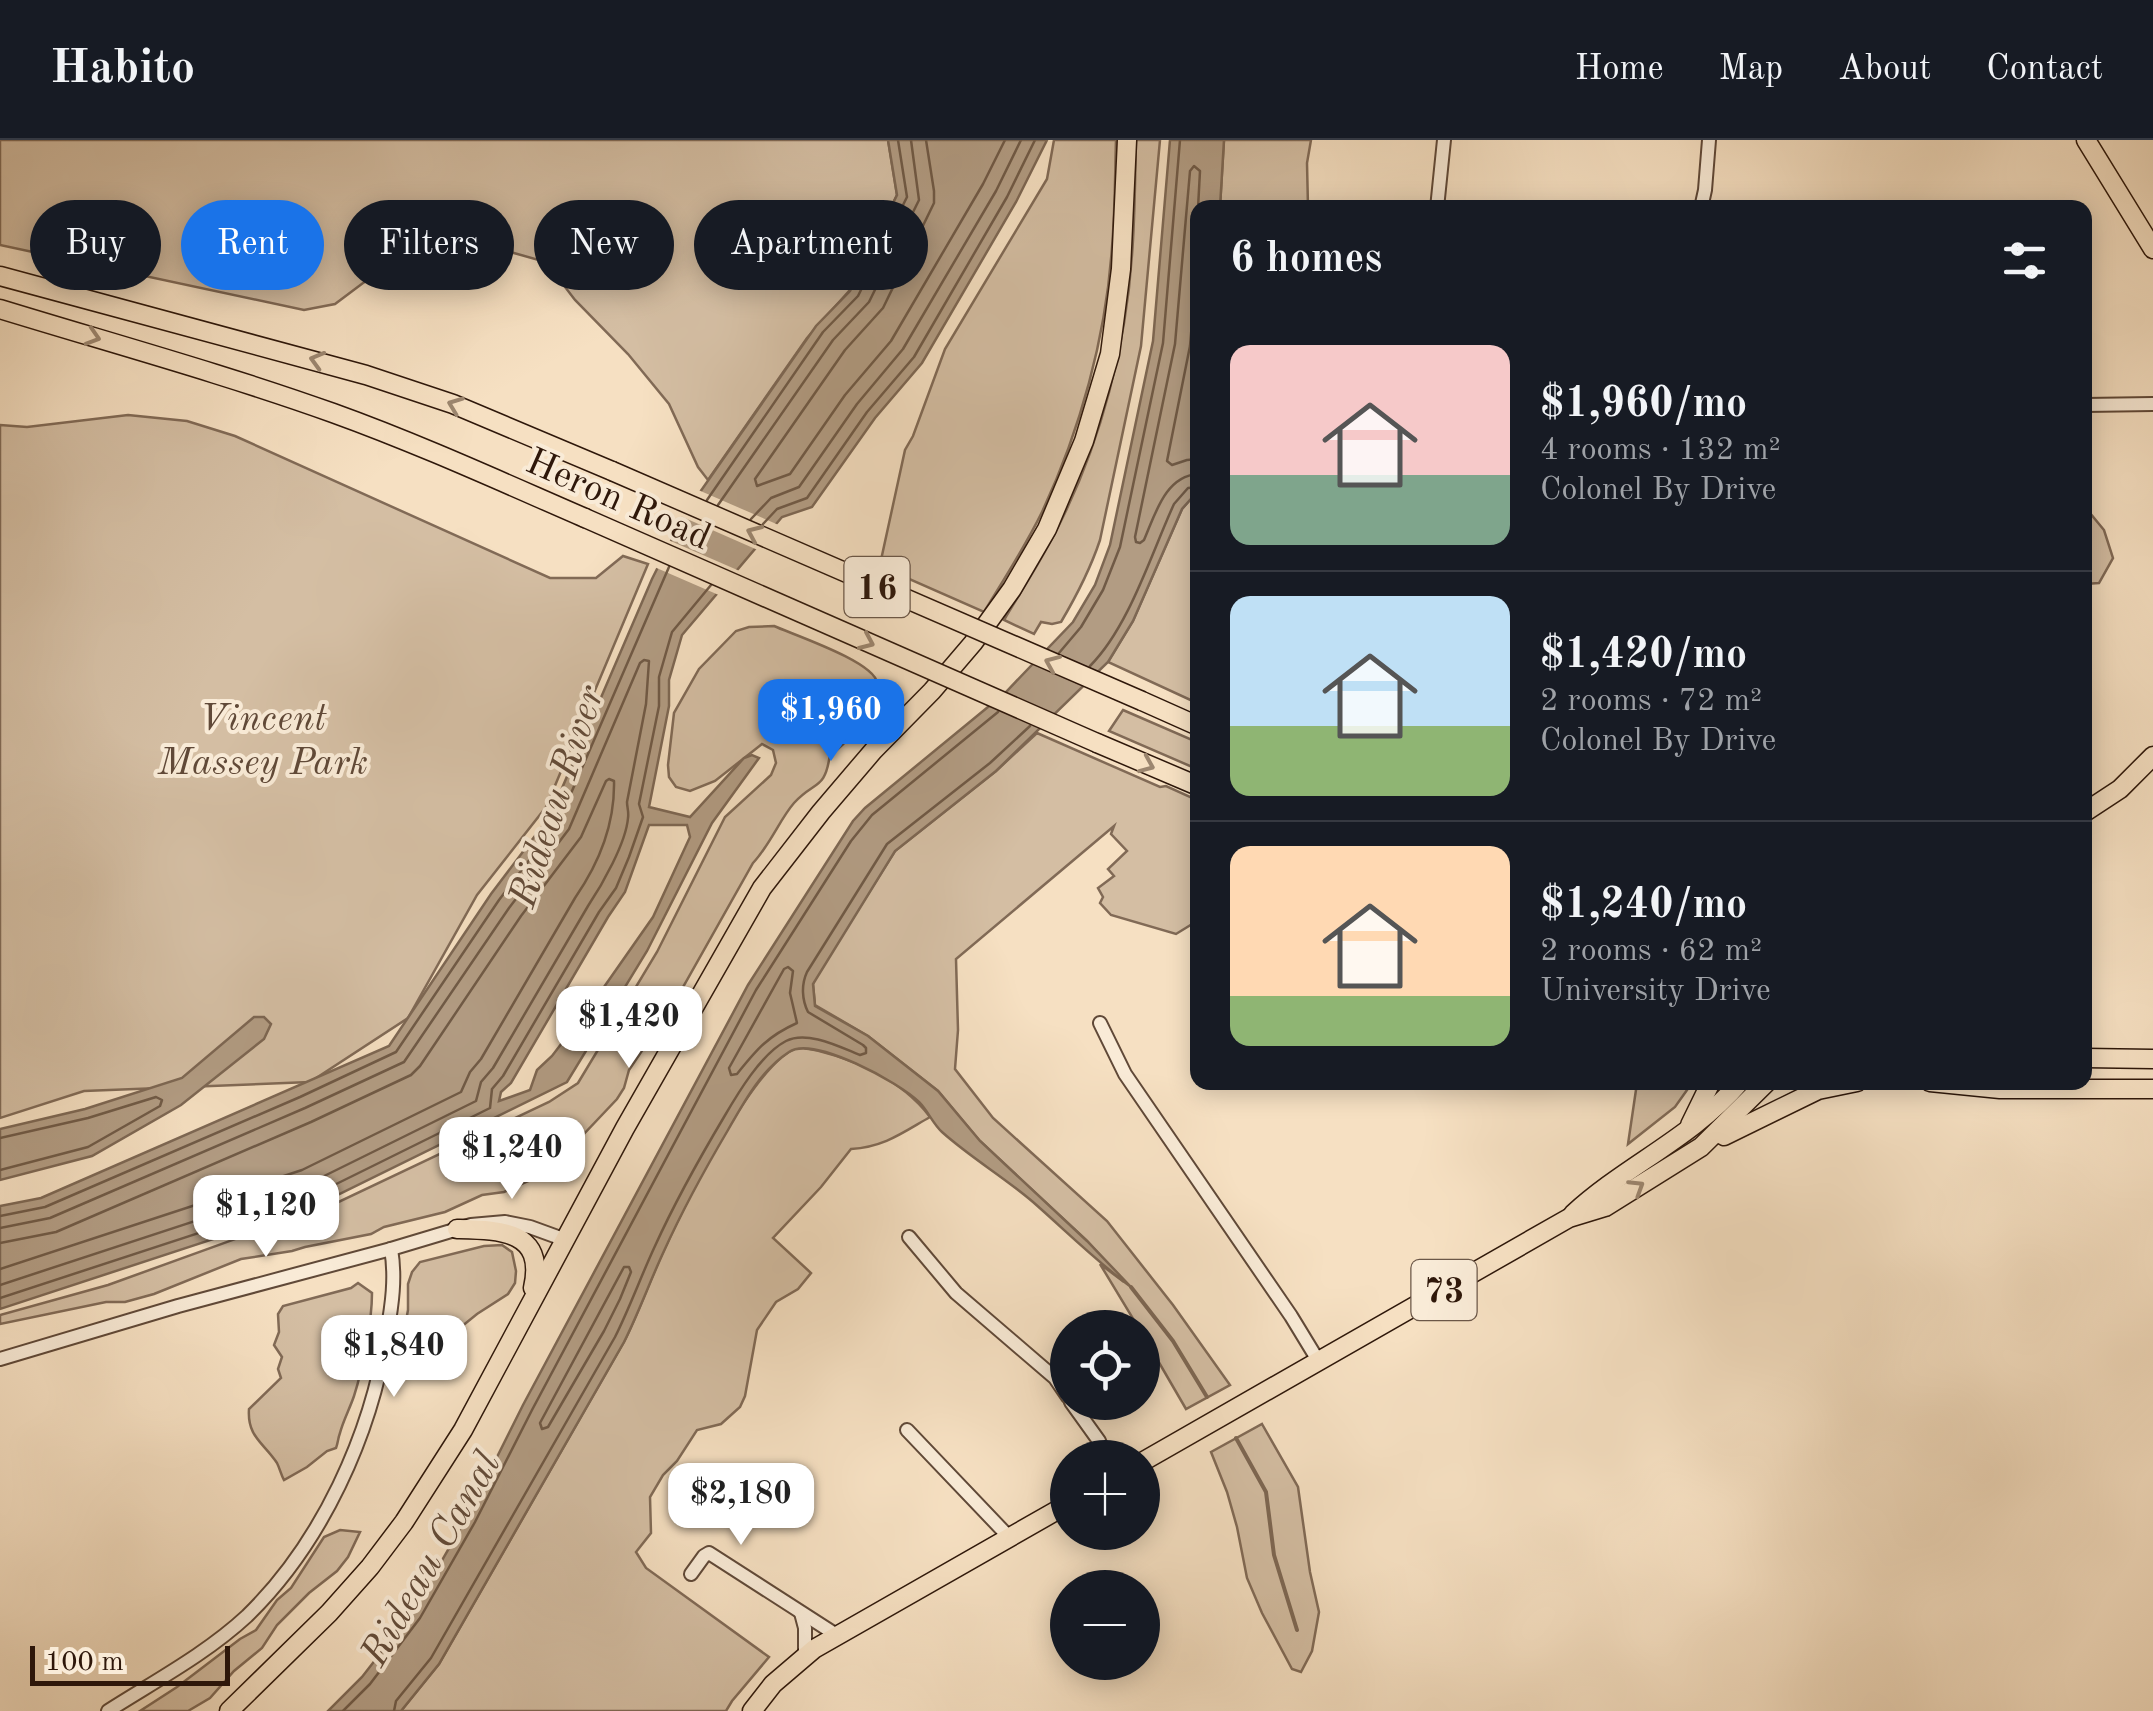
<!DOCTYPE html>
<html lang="en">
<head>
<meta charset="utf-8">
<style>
  :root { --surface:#171b24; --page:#242831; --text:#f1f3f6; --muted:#9ea1a6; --line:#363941; --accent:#1a73e8 }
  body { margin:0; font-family:"Old Standard TT",serif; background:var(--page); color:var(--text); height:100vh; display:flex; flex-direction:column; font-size:38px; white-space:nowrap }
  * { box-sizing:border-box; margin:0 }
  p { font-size:32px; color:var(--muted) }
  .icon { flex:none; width:55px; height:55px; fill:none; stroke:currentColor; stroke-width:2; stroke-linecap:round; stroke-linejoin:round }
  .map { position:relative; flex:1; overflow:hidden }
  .side { position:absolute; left:1190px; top:60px; width:902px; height:890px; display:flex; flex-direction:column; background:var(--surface); border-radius:20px; box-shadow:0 5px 25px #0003 }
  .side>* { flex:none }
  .banner { position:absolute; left:30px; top:60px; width:950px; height:90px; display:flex; gap:20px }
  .controls { position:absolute; left:1050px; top:1170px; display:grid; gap:20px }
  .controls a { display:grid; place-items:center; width:110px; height:110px; border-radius:50%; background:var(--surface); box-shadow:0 5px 25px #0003; font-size:50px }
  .scale { position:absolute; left:30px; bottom:25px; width:200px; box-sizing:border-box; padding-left:10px; border:5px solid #2e170a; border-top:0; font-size:28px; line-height:35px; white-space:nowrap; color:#2e170a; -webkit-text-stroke:8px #f9ebd7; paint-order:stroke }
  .price { position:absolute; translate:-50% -85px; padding:0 22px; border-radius:20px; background:#fff; color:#222; font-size:32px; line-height:65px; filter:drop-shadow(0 2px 5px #0008) }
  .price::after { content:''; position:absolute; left:50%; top:60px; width:30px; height:22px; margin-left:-15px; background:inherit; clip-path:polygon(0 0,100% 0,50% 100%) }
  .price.active { background:var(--accent); color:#fff }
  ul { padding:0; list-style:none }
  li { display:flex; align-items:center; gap:30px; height:250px; padding:0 40px }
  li+li { border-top:2px solid var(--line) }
  li span { display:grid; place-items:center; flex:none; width:280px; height:200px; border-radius:20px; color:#555 }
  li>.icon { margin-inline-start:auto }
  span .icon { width:120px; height:120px; fill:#fffc; stroke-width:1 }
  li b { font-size:42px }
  h2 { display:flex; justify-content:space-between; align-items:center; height:120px; padding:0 40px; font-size:42px }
  .chip { padding:0 35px; border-radius:45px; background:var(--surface); box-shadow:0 5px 25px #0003; font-size:35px; line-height:90px }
  .chip.active { background:var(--accent); color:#fff }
  header { display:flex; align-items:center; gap:60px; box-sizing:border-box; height:140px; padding:0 50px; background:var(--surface); border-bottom:2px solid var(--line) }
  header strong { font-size:48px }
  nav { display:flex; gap:55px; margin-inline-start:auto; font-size:35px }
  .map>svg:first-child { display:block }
  .green { fill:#d4bea3; stroke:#816a56; stroke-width:2.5 }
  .water { fill:#b29c83; stroke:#7d6753; stroke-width:2.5; fill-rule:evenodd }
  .pier { fill:#f6e0c2 }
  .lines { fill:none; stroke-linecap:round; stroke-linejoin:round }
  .shore { stroke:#705a46; stroke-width:2.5 }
  .stream { stroke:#7d6753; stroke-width:4 }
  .minor-casing { stroke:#604938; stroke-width:16 }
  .major-casing { stroke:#2e170a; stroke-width:21 }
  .minor { stroke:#f9ebd7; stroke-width:12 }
  .major { stroke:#f6e0c2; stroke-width:18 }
  .major-bridge-casing { stroke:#2e170a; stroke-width:21; stroke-linecap:butt }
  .major-bridge { stroke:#f6e0c2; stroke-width:18 }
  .oneway { stroke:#9c866f }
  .labels { text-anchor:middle; stroke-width:8; stroke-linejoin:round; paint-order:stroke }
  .shield { fill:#f9ebd7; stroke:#6b5748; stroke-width:2.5 }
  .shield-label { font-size:35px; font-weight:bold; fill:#2e170a }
  .street-label { font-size:38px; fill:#2e170a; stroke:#f9ebd7 }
  .park-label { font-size:38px; font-style:italic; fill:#604938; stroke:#f9ebd7 }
  .water-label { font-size:40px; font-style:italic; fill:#634c3a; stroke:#f9ebd7 }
</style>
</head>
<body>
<header>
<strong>Habito</strong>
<nav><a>Home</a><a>Map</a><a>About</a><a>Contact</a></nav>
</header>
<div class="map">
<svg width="2153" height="1571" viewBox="0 0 2153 1571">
  <rect width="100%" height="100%" fill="#f6e0c2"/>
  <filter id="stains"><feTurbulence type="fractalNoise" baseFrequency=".002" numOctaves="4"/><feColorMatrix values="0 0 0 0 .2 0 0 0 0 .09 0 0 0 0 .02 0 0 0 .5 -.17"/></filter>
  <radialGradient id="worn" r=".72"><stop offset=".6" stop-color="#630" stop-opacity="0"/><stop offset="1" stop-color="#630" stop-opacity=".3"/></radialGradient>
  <g class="green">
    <polygon points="0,0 888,0 897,55 849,151 807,198 708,340 698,327 669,264 628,214 575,160 546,122 453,96 363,143 335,164 304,170 0,105"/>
    <path d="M1054 0H1116C1115 36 1115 72 1112 107 1106 197 1080 291 1042 372 1025 407 1004 439 984 472L900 435 881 420 905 310 913 296 945 209 1047 39Z"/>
    <path d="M1136 0H1160L1141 206 1100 400C1090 430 1077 455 1061 482L1052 484 1041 482 1034 494 1004 480C1023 448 1045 415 1061 381 1101 300 1126 205 1132 115 1135 77 1135 38 1136 0Z"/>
    <polygon points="1224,0 1311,0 1307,23 1308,67 1220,67"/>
    <polygon points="128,275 187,281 235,296 550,438 596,438 623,416 648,424 546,667 477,755 408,878 310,942 84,951 0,978 0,285 27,287"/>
    <polygon points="1197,352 1197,563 1108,522 1133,481 1182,369"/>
    <polygon points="2085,367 2104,390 2113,418 2099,443 2085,444"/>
    <path d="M774 486C794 495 875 522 877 543 879 556 869 570 862 579 851 592 846 606 830 614 825 651 815 640 794 663 780 679 770 705 753 723L674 863 629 930 624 948 617 959 583 995 567 1019 544 1034 504 1052 482 1055 445 1072 384 1087 371 1094 305 1107 292 1111 241 1119 154 1154 125 1162H106L0 1184V1175L108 1145 321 1068H326L549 962 578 943 657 812 725 677 771 635 776 623 773 610 762 604 715 641 690 651 676 647 669 637 668 625 674 573 699 529 736 491 749 487Z"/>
    <polygon points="1123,570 1197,602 1197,629 1109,591"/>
    <polygon points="1037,593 1160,647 1166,646 1197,660 1197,781 1176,794 1111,775 1100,763 1103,757 1098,748 1114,736 1108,729 1127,711 1111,694 1114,686 956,819 958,890 955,929 993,978 1107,1081 1173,1165 1230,1245 1186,1269 1143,1195 1142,1188 1138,1187 1100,1124 1124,1142 1087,1101 980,1001 938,951 868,896 815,865 813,844 815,838 895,711 996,631"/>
    <path d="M800 907C847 915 901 938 930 977 902 993 884 1007 851 1009L821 1047 773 1098 811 1133 798 1149 776 1162 757 1190 745 1256 740 1267 721 1284 697 1290 677 1321 663 1335 650 1357 651 1393 636 1412 646 1428 769 1517 732 1561 726 1571H401L439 1524 624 1202C639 1172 650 1140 664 1110 684 1067 756 917 800 907Z"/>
    <polygon points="1637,943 1692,943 1675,967 1628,1004"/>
    <polygon points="502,1105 512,1112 516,1131 515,1143 508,1154 477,1174 429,1213 404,1219 400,1214 408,1170 408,1144 412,1132 420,1122 484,1106"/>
    <path d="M358 1143 372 1153C372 1181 363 1228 354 1256 350 1268 343 1281 340 1293 338 1298 338 1303 336 1308L327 1311 307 1327 284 1340C281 1335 280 1329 277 1323 264 1303 247 1297 249 1269L281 1238 278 1229 282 1217 274 1205 279 1192 278 1174 283 1166 351 1148Z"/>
    <polygon points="1262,1284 1298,1347 1310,1432 1319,1472 1312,1511 1301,1532 1292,1529 1262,1473 1247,1438 1237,1387 1227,1352 1211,1312"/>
    <polygon points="340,1390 360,1392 348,1417 337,1431 309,1453 277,1485 262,1508 234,1531 210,1558 188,1571 140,1571 177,1547 240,1499 256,1490 277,1460 291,1448 324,1397"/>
  </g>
  <g class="water">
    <path d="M888 0H1047L1016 62 922 223 875 278 812 367 782 377 682 495 669 540V566L649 667 690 677 744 618 752 615 759 618 712 683 647 811 567 942 317 1065 0 1169V1066L41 1058 389 906 491 754 550 676 652 439 684 375 816 186 850 151 897 55ZM649 685H687L690 697 653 777 597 857 552 916 537 930 530 950 499 961 501 952 511 943 608 777 625 752Z"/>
    <path d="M1170 0H1224L1220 67 1198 68 1197 352 1182 369 1133 481 1108 522 996 631 895 711 813 844 815 866 868 896 938 951 980 1001 1087 1101 1131 1147C1096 1121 1066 1091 1033 1062 1004 1037 971 1018 942 992 933 984 928 971 919 962 900 943 813 895 789 912 761 930 744 962 728 990 705 1029 683 1069 664 1111 650 1141 639 1172 624 1202L439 1524 401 1571H328L362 1537 411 1474 467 1377 523 1265 748 845 853 681 865 668 1005 553 1073 482 1095 445 1110 405 1153 201Z"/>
    <polygon points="254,877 264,877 271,884 264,899 181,965 92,1016 0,1040 0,989 85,969 182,938"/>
  </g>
  <g class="pier">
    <polygon points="696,349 781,386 760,411 678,375"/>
    <polygon points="666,399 742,432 721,456 652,426"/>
  </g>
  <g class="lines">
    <g class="shore">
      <polyline points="926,0 934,51 934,63 883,168 845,210 755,339 757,346 790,334 845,255 891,201 983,44 1005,0"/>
      <polyline points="1198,110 1190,206 1167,321 1172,325 1187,320 1198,319"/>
      <path d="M1198 334C1165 336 1155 375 1144 400L1140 403 1136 402 1135 397 1175 204 1190 31 1194 26 1200 31 1198 68"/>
      <polyline points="707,360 823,192 858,156 907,57 898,0"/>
      <polyline points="718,365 833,200 869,162 919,60 911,0"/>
      <polyline points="751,379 771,358 799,347 857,264 903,209 996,51 1021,0"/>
      <polyline points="763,384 777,369 807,358 867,272 914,217 1007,57 1035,0"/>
      <polyline points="1059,513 1081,487 1103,450 1120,407 1163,203 1180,0"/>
      <path d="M1090 526C1129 487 1151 414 1174 364L1188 348 1198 347"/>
      <path d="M788 827 793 831 790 853 797 883C768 896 757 909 737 934L731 935 729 928 784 829Z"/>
      <polyline points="0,998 88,978 156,957 162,960 160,966 88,1007 0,1030"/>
      <polyline points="0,1076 45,1067 300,957 396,912 499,760 559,681 669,427"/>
      <path d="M0 1088 50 1078 305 968 404 922 509 768 569 689 640 523 644 520 649 521 646 564 627 662C627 667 629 672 628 678 626 703 602 745 588 766L493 928 481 942 476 961 308 1044 0 1145"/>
      <path d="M0 1103 56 1092 311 982 411 935 420 926 521 776 581 697 606 641 609 639 614 641C615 684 600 722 575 758L481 919 470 932 461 952 302 1030 0 1129"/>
      <polygon points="624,1127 629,1127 631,1132 620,1159 604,1191 548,1287 542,1289 540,1283"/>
      <polyline points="0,1158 312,1056 490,968 492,949 503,936 599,772 616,748 629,717 643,677 639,664 659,566 659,537 672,492 711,445"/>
      <polyline points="343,1571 370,1544 420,1478 475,1382 532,1270 756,850 851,701 872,675 998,572"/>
      <path d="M394 1571 396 1561 431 1518 615 1197C630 1167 641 1136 655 1106 675 1062 699 1019 724 977 738 953 761 914 786 901 807 890 840 907 860 915L866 913V908L863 905 808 872C802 860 801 845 807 832L887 704 990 623 1030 586"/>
    </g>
    <g class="stream">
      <polyline points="1131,1147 1173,1201 1207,1257"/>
      <polyline points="1236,1298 1266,1352 1274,1415 1297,1490"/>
    </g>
    <defs>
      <g id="minor">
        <polyline points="1437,68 1444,0"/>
        <polyline points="1701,68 1705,50 1709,0"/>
        <polyline points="2085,265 2153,264"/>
        <polyline points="1100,883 1125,934 1291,1176 1319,1222"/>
        <polyline points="909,1097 956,1153 1055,1238 1068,1257"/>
        <polyline points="0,1219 178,1166 391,1109 471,1085 505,1082 530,1087 563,1099"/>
        <polyline points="1071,1262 1099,1301 1106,1318"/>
        <polyline points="907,1290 1009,1397"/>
        <polyline points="691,1434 704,1416 709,1413 838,1496"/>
        <polyline points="801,1473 805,1488 805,1516"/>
        <path d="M108 1571C155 1541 206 1514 247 1476 322 1403 371 1295 387 1193 392 1165 396 1137 391 1109"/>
      </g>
      <g id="major">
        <polyline points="2086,0 2153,109"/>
        <polyline points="0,136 366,235 453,264 612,331"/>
        <path d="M0 169C111 203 224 234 333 273 419 304 502 342 585 378"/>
        <polyline points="1142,561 1198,586"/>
        <polyline points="1097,603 1198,646"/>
        <polyline points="2085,672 2120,649 2153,616"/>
        <polyline points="2085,918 2153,919"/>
        <polyline points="1930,942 2000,949 2153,949"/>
        <polyline points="1690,985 1711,942"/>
        <polyline points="1724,996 1818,950 1857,942"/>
        <path d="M1573 1074C1626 1025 1691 999 1740 942"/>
        <path d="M457 1089C500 1090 546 1090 533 1148"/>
        <polyline points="1142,1322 1569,1078 1605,1067 1701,1007 1767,942"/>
        <polyline points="229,1571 329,1473 370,1427 404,1382 463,1290 625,988 762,748 821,672 873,611 932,551 973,503 1012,449 1047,389 1084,301 1110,214 1121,129 1127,0"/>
        <polyline points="752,1571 773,1544 814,1509 1068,1364"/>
      </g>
    </defs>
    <use href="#minor" class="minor-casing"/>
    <use href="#major" class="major-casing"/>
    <use href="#minor" class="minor"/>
    <use href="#major" class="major"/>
    <defs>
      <g id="major-bridge">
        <polyline points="612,331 1142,561"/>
        <polyline points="585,378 1097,603"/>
      </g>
    </defs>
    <use href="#major-bridge" class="major-bridge-casing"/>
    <use href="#major-bridge" class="major-bridge"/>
  </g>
  <defs><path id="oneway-chevron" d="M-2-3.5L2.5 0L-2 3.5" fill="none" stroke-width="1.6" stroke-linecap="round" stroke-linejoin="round" transform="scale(2.5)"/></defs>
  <g class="oneway">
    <use href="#oneway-chevron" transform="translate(93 197) rotate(17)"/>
    <use href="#oneway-chevron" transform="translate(317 220) rotate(-164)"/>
    <use href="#oneway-chevron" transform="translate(455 265) rotate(-159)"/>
    <use href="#oneway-chevron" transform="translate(754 393) rotate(-156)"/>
    <use href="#oneway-chevron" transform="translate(867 502) rotate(24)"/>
    <use href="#oneway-chevron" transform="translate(1052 523) rotate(-157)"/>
    <use href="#oneway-chevron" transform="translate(1147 625) rotate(23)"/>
    <use href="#oneway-chevron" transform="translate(1637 1047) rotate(-32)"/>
  </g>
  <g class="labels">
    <g class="shield">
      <rect x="844.5" y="417" width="65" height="60" rx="8"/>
      <rect x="1411.5" y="1120" width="65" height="60" rx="8"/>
    </g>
    <g class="shield-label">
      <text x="877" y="459">16</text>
      <text x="1444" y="1162">73</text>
    </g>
    <g class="street-label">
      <text transform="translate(619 358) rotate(24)" y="13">Heron Road</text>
    </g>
    <g class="park-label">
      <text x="263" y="590">Vincent<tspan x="263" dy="44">Massey Park</tspan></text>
    </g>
    <g class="water-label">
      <text transform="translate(555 656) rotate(-72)" y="14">Rideau River</text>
      <text transform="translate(429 1418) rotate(-60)" y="14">Rideau Canal</text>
    </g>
  </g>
  <rect width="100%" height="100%" filter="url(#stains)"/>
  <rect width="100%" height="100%" fill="url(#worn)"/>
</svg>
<div class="controls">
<a><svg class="icon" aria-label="locate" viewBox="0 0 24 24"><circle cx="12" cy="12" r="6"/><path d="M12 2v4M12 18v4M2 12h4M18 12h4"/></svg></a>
<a>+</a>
<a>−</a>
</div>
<div class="scale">100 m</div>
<b class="price active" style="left:831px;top:624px">$1,960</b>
<b class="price" style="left:629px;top:931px">$1,420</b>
<b class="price" style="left:512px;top:1062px">$1,240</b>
<b class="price" style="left:266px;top:1120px">$1,120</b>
<b class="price" style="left:394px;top:1260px">$1,840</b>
<b class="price" style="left:741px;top:1408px">$2,180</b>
<div class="banner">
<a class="chip">Buy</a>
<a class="chip active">Rent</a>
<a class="chip">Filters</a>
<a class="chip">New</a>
<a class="chip">Apartment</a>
</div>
<section class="side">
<h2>6 homes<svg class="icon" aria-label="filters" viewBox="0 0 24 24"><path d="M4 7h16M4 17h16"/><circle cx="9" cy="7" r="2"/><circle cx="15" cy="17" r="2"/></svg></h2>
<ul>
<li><span style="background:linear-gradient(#f6c9c9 65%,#7fa58c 0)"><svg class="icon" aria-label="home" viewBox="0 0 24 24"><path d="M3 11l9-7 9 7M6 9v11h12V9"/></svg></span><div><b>$1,960/mo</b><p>4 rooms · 132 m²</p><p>Colonel By Drive</p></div></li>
<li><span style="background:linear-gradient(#bfe0f5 65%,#8fb573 0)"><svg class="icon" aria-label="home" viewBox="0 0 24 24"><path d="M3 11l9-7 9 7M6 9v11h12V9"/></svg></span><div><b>$1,420/mo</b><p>2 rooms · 72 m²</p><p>Colonel By Drive</p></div></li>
<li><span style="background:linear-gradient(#ffd9b3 75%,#8fb573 0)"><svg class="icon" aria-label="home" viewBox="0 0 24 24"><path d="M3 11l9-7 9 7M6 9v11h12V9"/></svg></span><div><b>$1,240/mo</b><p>2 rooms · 62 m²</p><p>University Drive</p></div></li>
</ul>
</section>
</div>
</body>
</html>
